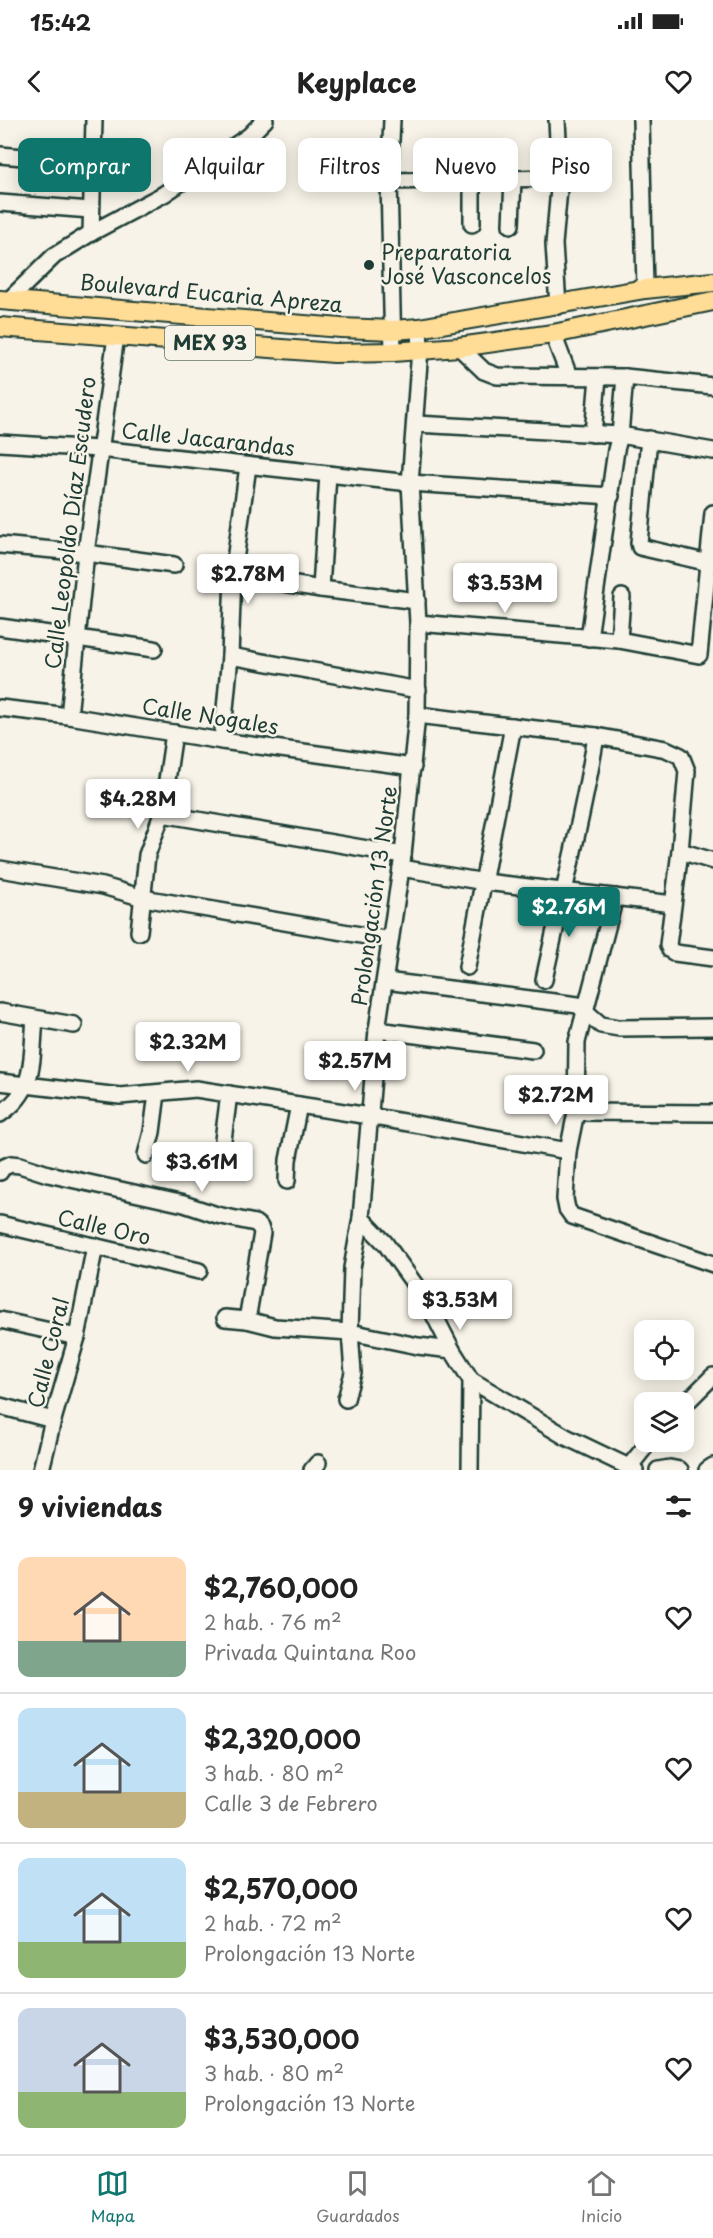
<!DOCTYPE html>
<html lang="es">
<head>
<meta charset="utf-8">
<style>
  :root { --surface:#fff; --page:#f6f6f6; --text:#222; --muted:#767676; --line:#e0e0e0; --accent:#0f766e }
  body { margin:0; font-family:"Playpen Sans",sans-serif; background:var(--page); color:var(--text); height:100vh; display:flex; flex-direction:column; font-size:22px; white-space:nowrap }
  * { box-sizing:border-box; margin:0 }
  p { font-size:20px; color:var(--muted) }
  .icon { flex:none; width:33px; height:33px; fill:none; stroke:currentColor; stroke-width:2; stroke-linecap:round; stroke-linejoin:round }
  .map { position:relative; height:1350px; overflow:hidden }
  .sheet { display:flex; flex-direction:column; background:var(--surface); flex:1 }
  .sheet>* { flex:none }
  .banner { position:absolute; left:18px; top:18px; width:678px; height:54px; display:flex; gap:12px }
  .fabs { position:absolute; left:634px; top:1200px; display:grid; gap:12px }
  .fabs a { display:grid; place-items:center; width:60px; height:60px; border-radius:12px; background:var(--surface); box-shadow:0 3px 15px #0003; font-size:30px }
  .price { position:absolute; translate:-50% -51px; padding:0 14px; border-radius:6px; background:#fff; color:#222; font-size:20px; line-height:39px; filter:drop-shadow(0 2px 3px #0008) }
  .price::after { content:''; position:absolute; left:50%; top:36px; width:18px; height:14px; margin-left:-9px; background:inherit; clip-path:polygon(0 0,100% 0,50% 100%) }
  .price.on { background:var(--accent); color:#fff }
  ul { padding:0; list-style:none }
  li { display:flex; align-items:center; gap:18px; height:150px; padding:0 18px }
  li+li { border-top:2px solid var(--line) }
  li span { display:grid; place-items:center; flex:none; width:168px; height:120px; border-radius:12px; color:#555 }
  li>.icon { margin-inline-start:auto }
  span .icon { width:72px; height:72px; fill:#fffc; stroke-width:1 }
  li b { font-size:26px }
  h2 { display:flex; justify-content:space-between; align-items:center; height:72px; padding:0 18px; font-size:26px }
  .tag { padding:0 21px; border-radius:12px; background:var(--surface); box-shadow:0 3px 15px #0003; font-size:21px; line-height:54px }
  .tag.on { background:var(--accent); color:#fff }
  .status { display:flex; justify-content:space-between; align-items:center; height:42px; padding:0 30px; background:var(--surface); direction:ltr }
  .status svg { height:16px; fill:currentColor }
  header { display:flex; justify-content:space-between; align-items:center; height:78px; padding:0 18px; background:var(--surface); font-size:27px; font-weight:700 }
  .menu { display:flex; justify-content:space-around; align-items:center; height:84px; border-top:2px solid var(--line); background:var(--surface); font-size:16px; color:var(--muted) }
  .menu a { display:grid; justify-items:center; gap:3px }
  .menu .on { color:var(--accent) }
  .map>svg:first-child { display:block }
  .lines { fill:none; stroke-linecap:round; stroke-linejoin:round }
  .minor-casing { stroke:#1f3d34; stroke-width:20 }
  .major-casing { stroke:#1f3d34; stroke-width:22 }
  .minor { stroke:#f7f3e8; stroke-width:15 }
  .major { stroke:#ffdd96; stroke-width:18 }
  .poi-dot { fill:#1f3d34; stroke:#f7f3e8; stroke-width:2 }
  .labels { text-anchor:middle; stroke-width:5; stroke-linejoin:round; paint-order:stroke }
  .shield { fill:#f7f3e8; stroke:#60746a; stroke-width:1.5 }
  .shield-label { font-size:20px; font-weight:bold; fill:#1f3d34 }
  .poi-label { font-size:21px; fill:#1f3d34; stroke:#f7f3e8; text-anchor:start }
  .street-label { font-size:21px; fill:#1f3d34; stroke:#f7f3e8 }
</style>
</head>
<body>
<div class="status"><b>15:42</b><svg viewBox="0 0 49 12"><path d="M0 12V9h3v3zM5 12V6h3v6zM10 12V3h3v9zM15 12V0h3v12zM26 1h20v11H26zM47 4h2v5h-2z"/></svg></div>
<header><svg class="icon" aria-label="back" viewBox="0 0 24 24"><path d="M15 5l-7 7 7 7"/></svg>Keyplace<svg class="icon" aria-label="heart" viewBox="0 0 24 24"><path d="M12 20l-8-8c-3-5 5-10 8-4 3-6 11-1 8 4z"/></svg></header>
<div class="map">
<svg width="713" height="1350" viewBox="0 0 713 1350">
  <rect width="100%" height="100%" fill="#f7f3e8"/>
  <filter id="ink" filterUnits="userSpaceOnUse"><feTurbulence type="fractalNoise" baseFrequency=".0167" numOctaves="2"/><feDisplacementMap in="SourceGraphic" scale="12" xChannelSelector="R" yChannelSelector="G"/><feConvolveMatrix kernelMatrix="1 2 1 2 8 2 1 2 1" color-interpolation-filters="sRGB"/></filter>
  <g filter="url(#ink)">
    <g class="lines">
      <defs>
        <g id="minor">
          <polyline points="392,0 389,61 393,232"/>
          <polyline points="557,0 560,58 554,124 558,186"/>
          <polyline points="641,0 645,169"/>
          <polyline points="0,35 93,43"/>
          <polyline points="389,61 560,58"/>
          <polyline points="0,83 91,90"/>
          <polyline points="472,104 472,58"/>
          <polyline points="511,105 513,59"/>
          <polyline points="91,113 94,0"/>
          <polyline points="9,180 54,136 91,113 164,74 249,16 265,0"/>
          <polyline points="419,208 420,229 410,363 418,503 417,595 403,735 377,910 361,1098 385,1123 428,1183 452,1230 471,1260 470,1350"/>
          <polyline points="553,214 569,256"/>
          <polyline points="459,227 484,251 497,256 625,257 713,266"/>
          <polyline points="416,304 620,315 713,331"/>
          <polyline points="593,314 598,257"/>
          <polyline points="649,319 639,423 640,427 709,443"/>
          <polyline points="0,323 99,329 410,363 611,376"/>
          <polyline points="0,425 86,433 174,445"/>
          <polyline points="233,455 321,469 417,481"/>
          <polyline points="321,469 328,354"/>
          <polyline points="418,503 619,520 699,535 713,393"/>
          <polyline points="0,507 154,529"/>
          <polyline points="589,518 616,330 620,315 625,257"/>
          <polyline points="619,520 622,477"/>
          <polyline points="230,536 418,570"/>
          <polyline points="0,588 69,596 222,621 413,647"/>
          <polyline points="417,595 596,616 666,629 681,636 687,651 680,731 668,825 670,830 675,833 713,838"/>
          <polyline points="69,596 86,433 116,216"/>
          <polyline points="222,621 230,536 233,455 248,346"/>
          <polyline points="162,694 403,735"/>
          <polyline points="680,731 713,741"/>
          <polyline points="401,748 485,762 673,784"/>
          <polyline points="0,749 103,766 143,778 390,820"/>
          <polyline points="615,777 577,922 576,992 568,1031 565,1079 567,1089 572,1096 713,1144"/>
          <polyline points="139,812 147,735 162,694 174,613"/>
          <polyline points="467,847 513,606"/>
          <path d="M544 860C561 779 583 698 596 616"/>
          <polyline points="385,861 578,885 601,905 619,908 713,907"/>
          <polyline points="0,892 74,905"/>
          <polyline points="377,910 533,930"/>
          <polyline points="0,962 120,976 196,969 369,996 568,1031"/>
          <polyline points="576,992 713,993"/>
          <path d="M0 994C37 970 31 938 35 899"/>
          <polyline points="223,1020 229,974"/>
          <polyline points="146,1035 152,1012 157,973"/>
          <polyline points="0,1052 2,1048 11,1044 20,1045 48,1054 184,1084 217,1095 255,1103 260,1107 262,1113 247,1200"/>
          <polyline points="287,1061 288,1040 299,985"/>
          <polyline points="0,1104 199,1151"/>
          <polyline points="225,1198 247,1200 275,1207 350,1212 418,1226 452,1230"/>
          <polyline points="0,1200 77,1217"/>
          <polyline points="471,1260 566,1317 635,1350"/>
          <polyline points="346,1279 353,1253 350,1212 352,1148 361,1098"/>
          <polyline points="684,1285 713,1256"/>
          <polyline points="0,1286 53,1300"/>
          <polyline points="629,1347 649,1322"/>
          <polyline points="41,1350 53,1300 77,1217 95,1126"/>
          <polyline points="312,1350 318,1343"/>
          <polyline points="658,1350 670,1348 680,1350"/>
          <polyline points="707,1350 713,1346"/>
        </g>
        <g id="major">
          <polyline points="0,180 341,208 394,210 419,208 645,169 713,162"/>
          <polyline points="0,207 334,233 393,232 459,227 553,214 713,181"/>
        </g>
      </defs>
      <use href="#minor" class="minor-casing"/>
      <use href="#major" class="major-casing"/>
      <use href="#minor" class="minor"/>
      <use href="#major" class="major"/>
    </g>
  </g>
  <circle class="poi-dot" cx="369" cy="145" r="6"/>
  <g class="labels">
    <rect class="shield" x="165" y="206" width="90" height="34" rx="4.5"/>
    <g class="shield-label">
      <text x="210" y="230">MEX 93</text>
    </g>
    <g class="poi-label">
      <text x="381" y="140">Preparatoria<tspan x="381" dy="24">José Vasconcelos</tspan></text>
    </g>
    <g class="street-label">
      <text transform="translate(211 174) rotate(5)" y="7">Boulevard Eucaria Apreza</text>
      <text transform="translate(208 320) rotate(6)" y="7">Calle Jacarandas</text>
      <text transform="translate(71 403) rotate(-83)" y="7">Calle Leopoldo Díaz Escudero</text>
      <text transform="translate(210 597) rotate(9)" y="7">Calle Nogales</text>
      <text transform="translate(375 776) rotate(-82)" y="7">Prolongación 13 Norte</text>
      <text transform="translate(104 1108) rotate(13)" y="7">Calle Oro</text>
      <text transform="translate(49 1233) rotate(-76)" y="7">Calle Coral</text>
    </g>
  </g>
</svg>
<div class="fabs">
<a><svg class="icon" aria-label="locate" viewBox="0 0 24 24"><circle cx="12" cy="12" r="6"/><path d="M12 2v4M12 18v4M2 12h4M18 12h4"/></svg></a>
<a><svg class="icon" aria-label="layers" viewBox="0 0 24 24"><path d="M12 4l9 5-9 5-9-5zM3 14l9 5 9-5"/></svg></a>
</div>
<b class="price" style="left:248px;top:485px">$2.78M</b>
<b class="price" style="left:505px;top:494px">$3.53M</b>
<b class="price" style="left:138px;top:710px">$4.28M</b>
<b class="price on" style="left:569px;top:818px">$2.76M</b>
<b class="price" style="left:188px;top:953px">$2.32M</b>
<b class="price" style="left:355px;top:972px">$2.57M</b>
<b class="price" style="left:556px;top:1006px">$2.72M</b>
<b class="price" style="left:202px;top:1073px">$3.61M</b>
<b class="price" style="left:460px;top:1211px">$3.53M</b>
<div class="banner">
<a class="tag on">Comprar</a>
<a class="tag">Alquilar</a>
<a class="tag">Filtros</a>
<a class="tag">Nuevo</a>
<a class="tag">Piso</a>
</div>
</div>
<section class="sheet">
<h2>9 viviendas<svg class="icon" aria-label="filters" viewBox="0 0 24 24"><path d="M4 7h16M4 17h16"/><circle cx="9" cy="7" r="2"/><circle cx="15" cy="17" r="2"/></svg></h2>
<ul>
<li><span style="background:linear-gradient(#ffd9b3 70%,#7fa58c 0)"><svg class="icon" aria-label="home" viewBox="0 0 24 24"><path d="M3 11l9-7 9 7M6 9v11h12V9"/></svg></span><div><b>$2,760,000</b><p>2 hab. · 76 m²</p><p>Privada Quintana Roo</p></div><svg class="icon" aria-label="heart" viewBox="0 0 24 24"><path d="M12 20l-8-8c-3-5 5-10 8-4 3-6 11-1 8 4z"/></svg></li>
<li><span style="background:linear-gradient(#bfe0f5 70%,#c2b280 0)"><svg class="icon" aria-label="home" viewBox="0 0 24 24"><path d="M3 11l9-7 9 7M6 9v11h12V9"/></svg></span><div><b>$2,320,000</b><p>3 hab. · 80 m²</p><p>Calle 3 de Febrero</p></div><svg class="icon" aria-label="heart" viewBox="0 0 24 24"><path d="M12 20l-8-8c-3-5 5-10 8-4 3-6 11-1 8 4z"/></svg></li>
<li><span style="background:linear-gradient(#bfe0f5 70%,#8fb573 0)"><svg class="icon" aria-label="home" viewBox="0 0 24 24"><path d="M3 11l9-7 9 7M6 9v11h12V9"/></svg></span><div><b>$2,570,000</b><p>2 hab. · 72 m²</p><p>Prolongación 13 Norte</p></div><svg class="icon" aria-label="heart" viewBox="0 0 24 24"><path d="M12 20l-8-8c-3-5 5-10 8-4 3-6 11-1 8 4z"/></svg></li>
<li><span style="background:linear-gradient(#c9d6e8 70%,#8fb573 0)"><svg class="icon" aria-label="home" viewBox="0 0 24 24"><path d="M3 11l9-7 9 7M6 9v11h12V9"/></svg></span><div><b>$3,530,000</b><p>3 hab. · 80 m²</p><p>Prolongación 13 Norte</p></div><svg class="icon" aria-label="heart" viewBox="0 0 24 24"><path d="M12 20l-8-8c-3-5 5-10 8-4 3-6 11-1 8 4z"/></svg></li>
</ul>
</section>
<nav class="menu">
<a class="on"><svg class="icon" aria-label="map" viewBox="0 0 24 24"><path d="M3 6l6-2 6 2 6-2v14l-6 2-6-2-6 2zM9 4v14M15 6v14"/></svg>Mapa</a>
<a><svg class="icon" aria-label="saved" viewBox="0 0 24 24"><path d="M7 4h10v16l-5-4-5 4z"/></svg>Guardados</a>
<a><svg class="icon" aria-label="home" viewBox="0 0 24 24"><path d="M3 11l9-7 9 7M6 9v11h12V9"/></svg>Inicio</a>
</nav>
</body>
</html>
